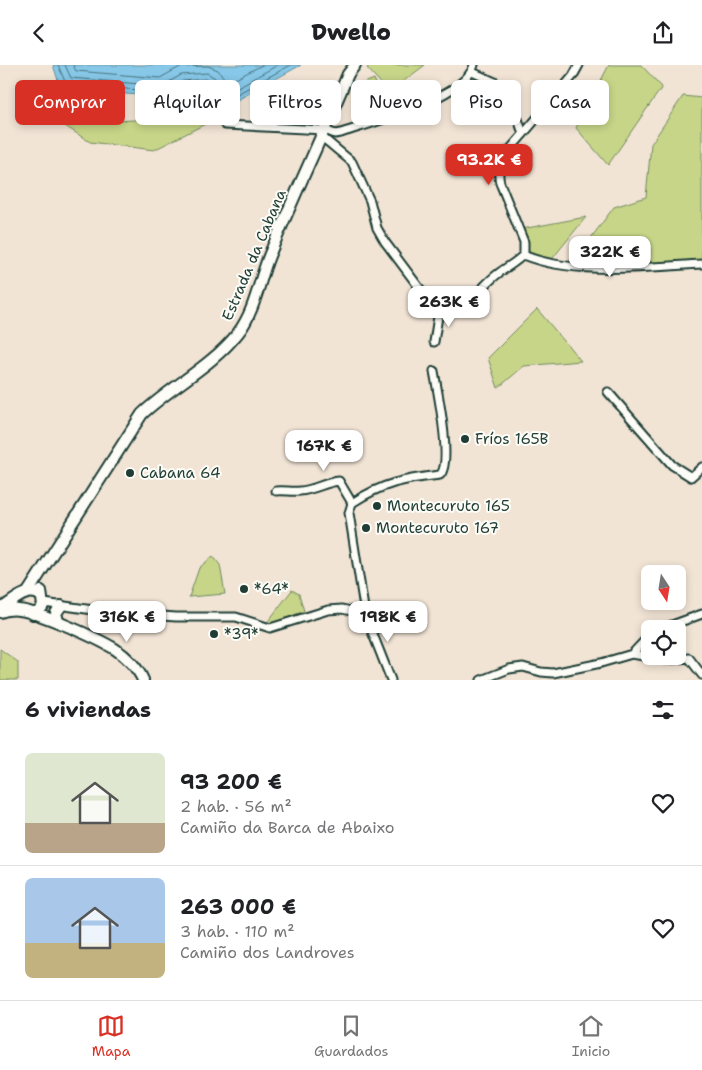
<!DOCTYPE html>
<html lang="es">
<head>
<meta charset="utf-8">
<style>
  :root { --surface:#fff; --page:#f2f2f2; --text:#202124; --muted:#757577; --line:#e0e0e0; --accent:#d93025 }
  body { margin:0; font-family:"Shantell Sans",sans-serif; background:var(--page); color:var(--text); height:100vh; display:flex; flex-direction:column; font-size:19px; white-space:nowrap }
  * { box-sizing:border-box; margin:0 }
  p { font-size:16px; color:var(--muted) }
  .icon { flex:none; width:28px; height:28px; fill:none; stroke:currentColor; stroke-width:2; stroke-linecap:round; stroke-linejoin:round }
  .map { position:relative; height:615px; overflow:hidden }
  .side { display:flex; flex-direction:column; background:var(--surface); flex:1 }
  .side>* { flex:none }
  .top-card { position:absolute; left:15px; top:15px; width:672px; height:45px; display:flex; gap:10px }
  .needle { width:32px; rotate:168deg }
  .fabs { position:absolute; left:641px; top:500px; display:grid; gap:10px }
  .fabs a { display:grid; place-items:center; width:45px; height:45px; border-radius:8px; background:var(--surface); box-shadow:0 2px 8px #0003; font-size:25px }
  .price { position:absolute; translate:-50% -42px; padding:0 11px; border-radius:10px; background:#fff; color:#222; font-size:16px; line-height:32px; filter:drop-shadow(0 1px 2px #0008) }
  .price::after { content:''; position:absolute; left:50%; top:30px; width:15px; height:11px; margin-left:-8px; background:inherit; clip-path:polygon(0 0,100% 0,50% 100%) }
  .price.selected { background:var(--accent); color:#fff }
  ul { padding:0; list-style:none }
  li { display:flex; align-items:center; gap:15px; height:125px; padding:0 25px }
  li+li { border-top:1px solid var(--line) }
  li span { display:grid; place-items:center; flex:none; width:140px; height:100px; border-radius:8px; color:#555 }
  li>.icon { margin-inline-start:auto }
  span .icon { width:60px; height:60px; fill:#fffc; stroke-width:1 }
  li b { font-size:21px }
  h2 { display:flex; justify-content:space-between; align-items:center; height:60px; padding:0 25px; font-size:21px }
  .pill { padding:0 18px; border-radius:8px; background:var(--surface); box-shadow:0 2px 8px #0003; font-size:18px; line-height:45px }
  .pill.selected { background:var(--accent); color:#fff }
  header { display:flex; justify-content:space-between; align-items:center; height:65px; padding:0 25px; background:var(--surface); font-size:22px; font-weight:800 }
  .tabs { display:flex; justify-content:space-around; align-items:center; height:70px; border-top:1px solid var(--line); background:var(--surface); font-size:14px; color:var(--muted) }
  .tabs a { display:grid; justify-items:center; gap:2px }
  .tabs .selected { color:var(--accent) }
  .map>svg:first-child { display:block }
  .green { fill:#c6d588; stroke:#72895e }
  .water { fill:#87c7e8; stroke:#5d90a0 }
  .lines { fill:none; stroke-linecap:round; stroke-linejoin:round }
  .shore { stroke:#49747c; stroke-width:1 }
  .street-casing { stroke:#1f3d34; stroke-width:11 }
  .secondary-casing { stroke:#1f3d34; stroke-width:14 }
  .street { stroke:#fdfcf7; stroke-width:7 }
  .secondary { stroke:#fdfcf7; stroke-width:10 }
  .poi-dot { fill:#1f3d34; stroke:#fdfcf7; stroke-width:2 }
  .labels { text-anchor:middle; stroke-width:4; stroke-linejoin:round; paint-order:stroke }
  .street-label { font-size:15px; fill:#1f3d34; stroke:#fdfcf7 }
  .poi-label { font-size:15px; fill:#1f3d34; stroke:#fdfcf7; text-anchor:start }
</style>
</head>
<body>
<header><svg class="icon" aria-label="back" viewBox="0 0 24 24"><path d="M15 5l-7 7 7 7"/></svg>Dwello<svg class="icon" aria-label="share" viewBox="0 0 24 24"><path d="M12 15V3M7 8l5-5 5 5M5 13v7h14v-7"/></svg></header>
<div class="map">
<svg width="702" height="615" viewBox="0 0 702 615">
  <rect width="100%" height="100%" fill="#f1e4d5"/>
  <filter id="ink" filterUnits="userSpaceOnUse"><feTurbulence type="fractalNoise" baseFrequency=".02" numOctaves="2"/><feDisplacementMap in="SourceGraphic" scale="10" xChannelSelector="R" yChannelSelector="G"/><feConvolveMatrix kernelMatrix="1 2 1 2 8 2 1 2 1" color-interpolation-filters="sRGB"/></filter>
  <g filter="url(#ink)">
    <g class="green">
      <polygon points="371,0 425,0 389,27 367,3"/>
      <polygon points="609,0 641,0 662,22 608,100 576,63"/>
      <polygon points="374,14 385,40 369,48 357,21"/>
      <polygon points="47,20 56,22 63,55 92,57 155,54 163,44 197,28 202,21 215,54 154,85 90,77 62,59 48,28"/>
      <polygon points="683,31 702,33 702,202 573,197 614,142 646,132 651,79"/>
      <polygon points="586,152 552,194 529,190 522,164"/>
      <polygon points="537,244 581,296 524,301 498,323 488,293"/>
      <polygon points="213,491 220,500 225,529 189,532 199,503"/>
      <polygon points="292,525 299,529 304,546 274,558 266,559"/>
      <polygon points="0,584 18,597 18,615 0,615"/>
    </g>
    <polygon class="water" points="53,0 301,0 219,45 206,19 187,22 185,20 165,32 61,24"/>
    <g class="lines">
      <g class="shore">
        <polyline points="58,0 66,19 163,27 183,16 206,14 211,17 222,37 291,0"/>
        <polyline points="65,0 71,13 162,21 181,10 207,8 215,13 225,29 278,0"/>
        <polyline points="73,0 76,6 160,13 180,2 208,1 218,5 228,18 262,0"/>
      </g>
      <defs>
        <g id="street">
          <polyline points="472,7 495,17 518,54 523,69"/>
          <path d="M225 60 325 65 335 69 341 68C371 58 466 32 474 0"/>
          <path d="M322 72 352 97 370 136 377 163 385 177 433 241C460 257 480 221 499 208 508 201 517 197 524 189V177L500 118C497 105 500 98 507 88L573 11 579 0"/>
          <path d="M523 190C574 211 647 202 702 199"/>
          <polyline points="434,277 439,245"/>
          <polyline points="608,327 672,400 691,412 702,402"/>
          <path d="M276 426C284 425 292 427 300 426 314 425 326 417 339 416L352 438"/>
          <path d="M44 538 107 547 176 552H236L270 563 328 545 342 544 365 549 349 448 352 438C383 418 404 414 440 410 453 398 437 324 434 306"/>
          <polyline points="365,549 391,615"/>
          <polyline points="661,564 702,549"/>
          <polyline points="632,589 666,595 689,593 702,610"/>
          <polyline points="481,615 509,604 523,602 541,607 553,608 601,598 632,589 650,570"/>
        </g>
        <g id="secondary">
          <path d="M28 527 142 349C173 320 211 302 238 268 255 246 259 216 269 191 294 130 323 70 348 9L355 0"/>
          <path d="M1 544C12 537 29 520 41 531"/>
          <path d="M0 547C6 545 13 544 19 545 39 547 97 573 115 584 126 591 138 603 143 615"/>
          <polyline points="33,549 38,547 43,541 41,526"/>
          <polyline points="58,556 56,548 61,541"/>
        </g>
      </defs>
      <use href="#street" class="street-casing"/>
      <use href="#secondary" class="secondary-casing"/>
      <use href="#street" class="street"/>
      <use href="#secondary" class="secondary"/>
    </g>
  </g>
  <g class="poi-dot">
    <circle cx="465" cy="374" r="5"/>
    <circle cx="130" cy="408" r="5"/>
    <circle cx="377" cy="441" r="5"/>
    <circle cx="366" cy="463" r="5"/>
    <circle cx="244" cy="524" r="5"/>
    <circle cx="214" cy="569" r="5"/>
  </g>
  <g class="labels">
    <g class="street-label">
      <text transform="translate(254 190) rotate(-67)" y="5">Estrada da Cabana</text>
    </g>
    <g class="poi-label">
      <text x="475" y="379">Fríos 165B</text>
      <text x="140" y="413">Cabana 64</text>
      <text x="387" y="446">Montecuruto 165</text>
      <text x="376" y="468">Montecuruto 167</text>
      <text x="254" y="529">*64*</text>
      <text x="224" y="574">*39*</text>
    </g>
  </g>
</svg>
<div class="fabs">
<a><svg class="needle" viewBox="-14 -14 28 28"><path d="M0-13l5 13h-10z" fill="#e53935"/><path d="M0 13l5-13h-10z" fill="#757577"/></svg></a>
<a><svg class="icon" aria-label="locate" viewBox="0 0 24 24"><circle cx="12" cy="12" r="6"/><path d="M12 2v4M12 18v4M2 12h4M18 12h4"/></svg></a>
</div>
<b class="price selected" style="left:489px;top:121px">93.2K €</b>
<b class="price" style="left:610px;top:213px">322K €</b>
<b class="price" style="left:449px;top:263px">263K €</b>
<b class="price" style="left:324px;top:407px">167K €</b>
<b class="price" style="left:127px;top:578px">316K €</b>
<b class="price" style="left:388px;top:578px">198K €</b>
<div class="top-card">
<a class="pill selected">Comprar</a>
<a class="pill">Alquilar</a>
<a class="pill">Filtros</a>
<a class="pill">Nuevo</a>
<a class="pill">Piso</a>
<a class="pill">Casa</a>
</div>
</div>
<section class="side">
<h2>6 viviendas<svg class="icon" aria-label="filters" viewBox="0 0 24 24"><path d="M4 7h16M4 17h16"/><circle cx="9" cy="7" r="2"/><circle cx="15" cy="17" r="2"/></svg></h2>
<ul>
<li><span style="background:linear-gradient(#dfe7d0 70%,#b9a48a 0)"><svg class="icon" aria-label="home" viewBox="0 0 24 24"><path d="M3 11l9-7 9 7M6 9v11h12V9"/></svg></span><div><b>93 200 €</b><p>2 hab. · 56 m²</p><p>Camiño da Barca de Abaixo</p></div><svg class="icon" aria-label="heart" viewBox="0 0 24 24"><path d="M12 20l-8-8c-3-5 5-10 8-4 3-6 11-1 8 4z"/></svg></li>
<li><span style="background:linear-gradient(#a9c7e8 65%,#c2b280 0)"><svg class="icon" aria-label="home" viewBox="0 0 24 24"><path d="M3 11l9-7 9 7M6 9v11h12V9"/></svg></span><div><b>263 000 €</b><p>3 hab. · 110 m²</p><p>Camiño dos Landroves</p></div><svg class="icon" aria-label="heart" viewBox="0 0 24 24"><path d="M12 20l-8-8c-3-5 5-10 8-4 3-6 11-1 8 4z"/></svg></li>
</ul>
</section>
<nav class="tabs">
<a class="selected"><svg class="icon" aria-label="map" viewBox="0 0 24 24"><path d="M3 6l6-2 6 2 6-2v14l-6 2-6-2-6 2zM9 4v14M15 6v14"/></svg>Mapa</a>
<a><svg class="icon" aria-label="saved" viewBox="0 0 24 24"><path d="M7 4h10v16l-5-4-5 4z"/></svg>Guardados</a>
<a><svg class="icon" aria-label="home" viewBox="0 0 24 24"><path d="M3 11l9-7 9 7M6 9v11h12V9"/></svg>Inicio</a>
</nav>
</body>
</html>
